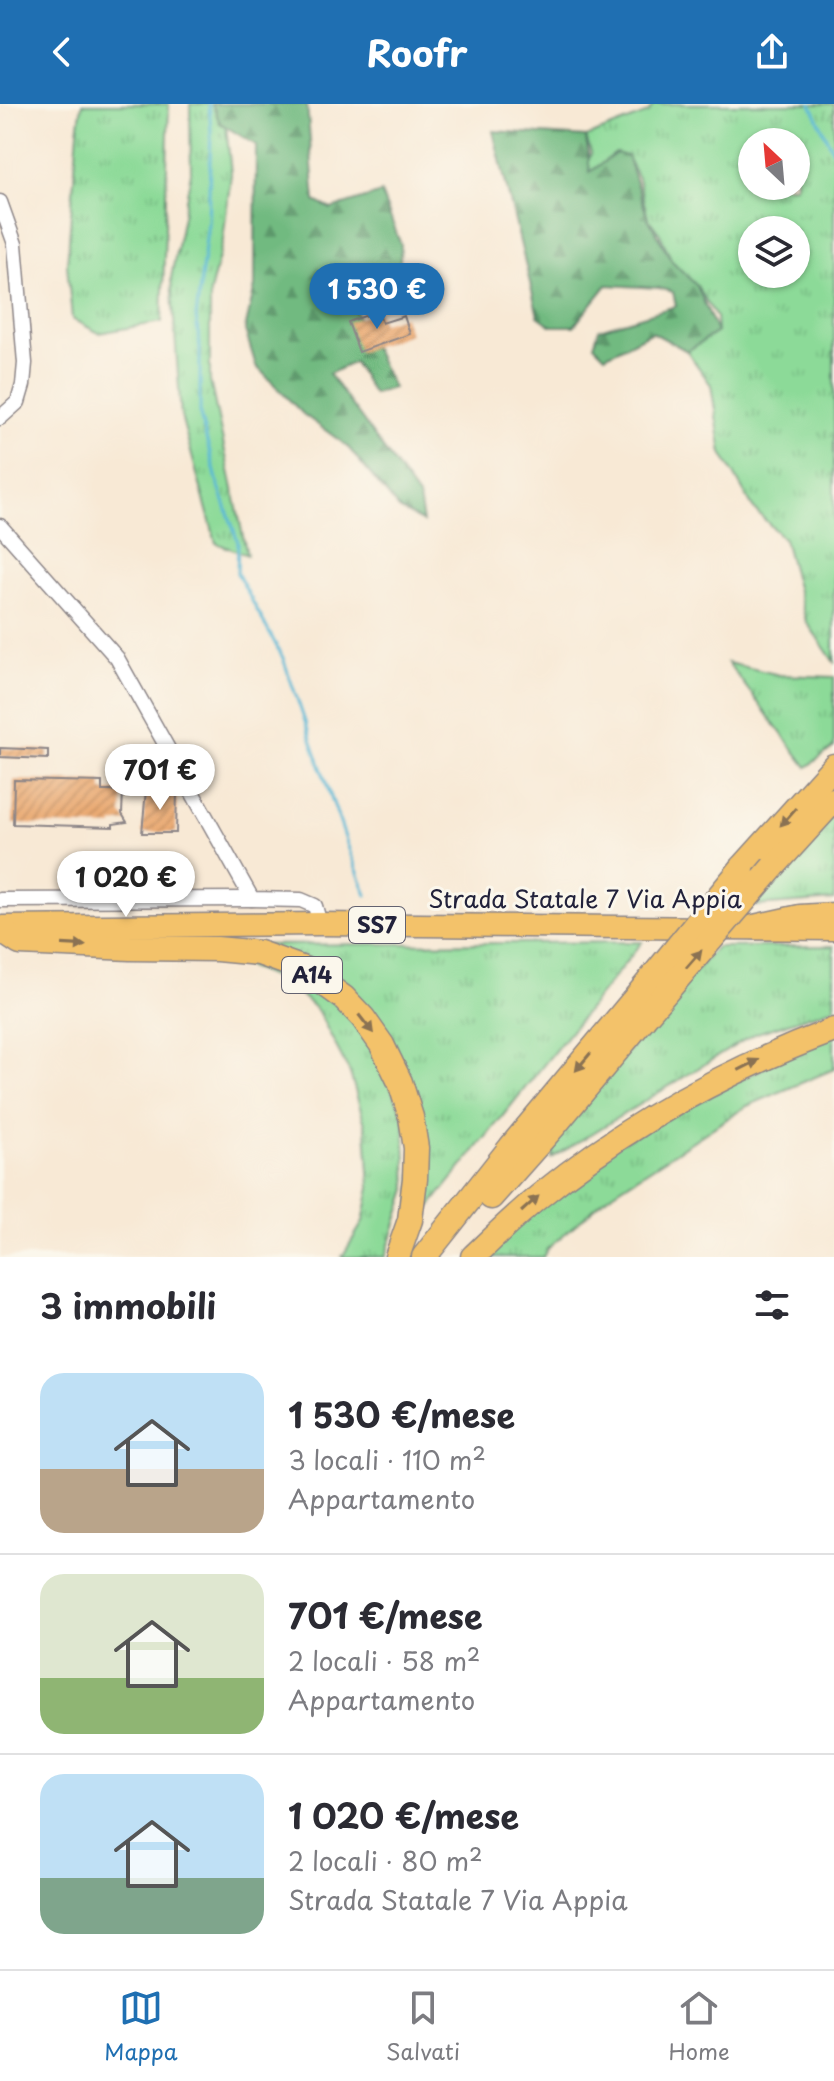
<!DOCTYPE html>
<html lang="it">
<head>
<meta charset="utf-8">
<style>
  :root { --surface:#fff; --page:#f7f7f7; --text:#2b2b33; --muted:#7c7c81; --line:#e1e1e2; --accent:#1f6fb2 }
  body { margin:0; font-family:"Playpen Sans",sans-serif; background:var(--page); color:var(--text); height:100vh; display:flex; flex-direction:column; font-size:30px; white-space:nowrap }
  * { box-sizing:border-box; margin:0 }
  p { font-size:26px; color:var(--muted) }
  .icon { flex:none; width:44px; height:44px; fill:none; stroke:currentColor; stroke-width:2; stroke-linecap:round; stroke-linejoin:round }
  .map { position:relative; height:1153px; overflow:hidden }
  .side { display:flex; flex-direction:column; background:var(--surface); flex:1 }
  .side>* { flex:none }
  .needle { width:52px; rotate:334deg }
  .buttons { position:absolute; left:738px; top:24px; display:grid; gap:16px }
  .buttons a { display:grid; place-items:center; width:72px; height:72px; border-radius:50%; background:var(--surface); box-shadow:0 2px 6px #0004; font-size:40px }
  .price { position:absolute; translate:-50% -68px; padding:0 18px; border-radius:28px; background:#fff; color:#222; font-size:26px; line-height:52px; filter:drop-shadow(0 2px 4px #0008) }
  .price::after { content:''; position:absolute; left:50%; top:48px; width:24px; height:18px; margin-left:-12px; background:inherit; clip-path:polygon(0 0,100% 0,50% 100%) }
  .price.current { background:var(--accent); color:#fff }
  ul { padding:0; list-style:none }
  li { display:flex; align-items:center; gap:24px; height:200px; padding:0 40px }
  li+li { border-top:2px solid var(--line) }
  li span { display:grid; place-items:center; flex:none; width:224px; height:160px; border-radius:24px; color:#555 }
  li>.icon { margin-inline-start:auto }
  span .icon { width:96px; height:96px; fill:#fffc; stroke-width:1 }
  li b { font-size:34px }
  h2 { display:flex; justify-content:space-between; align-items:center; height:96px; padding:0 40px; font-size:34px }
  header { display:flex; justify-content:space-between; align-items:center; height:104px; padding:0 40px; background:var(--accent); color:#fff; font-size:36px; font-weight:700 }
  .dock { display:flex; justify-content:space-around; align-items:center; height:112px; border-top:2px solid var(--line); background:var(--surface); font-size:22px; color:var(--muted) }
  .dock a { display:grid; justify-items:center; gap:4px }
  .dock .current { color:var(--accent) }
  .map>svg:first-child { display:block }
  .grass { fill:url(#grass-tufts); stroke:#577e6a; stroke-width:2; fill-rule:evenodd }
  .forest { fill:url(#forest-firs); stroke:#4a6e5e; stroke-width:2 }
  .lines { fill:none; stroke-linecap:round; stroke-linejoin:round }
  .stream { stroke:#56b7d5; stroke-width:3 }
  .building { fill:url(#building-hatch) }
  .minor-casing { stroke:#8d8688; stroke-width:17 }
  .trunk-casing { stroke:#8d8688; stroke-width:25 }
  .motorway-casing { stroke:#8d8688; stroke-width:27 }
  .minor { stroke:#fff; stroke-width:14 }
  .trunk { stroke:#f3c26a; stroke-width:22 }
  .motorway { stroke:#f3c26a; stroke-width:24 }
  .motorway-bridge-casing { stroke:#8d8688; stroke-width:27; stroke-linecap:butt }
  .motorway-bridge { stroke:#f3c26a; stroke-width:24 }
  .oneway { fill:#8a7252 }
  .labels { text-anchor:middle; stroke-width:6; stroke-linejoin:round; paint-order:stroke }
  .shield { fill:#fbf7ec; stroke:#636270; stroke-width:2 }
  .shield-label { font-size:22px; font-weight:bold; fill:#22223b }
  .street-label { font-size:24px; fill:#22223b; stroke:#fbf7ec }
</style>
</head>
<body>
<header><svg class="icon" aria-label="back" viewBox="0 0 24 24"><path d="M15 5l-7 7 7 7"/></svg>Roofr<svg class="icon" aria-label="share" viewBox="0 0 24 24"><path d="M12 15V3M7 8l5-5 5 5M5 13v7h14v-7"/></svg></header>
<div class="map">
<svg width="834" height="1153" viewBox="0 0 834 1153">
  <defs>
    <pattern id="grass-tufts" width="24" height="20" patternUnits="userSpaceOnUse" patternTransform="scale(2)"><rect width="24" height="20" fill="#8cda98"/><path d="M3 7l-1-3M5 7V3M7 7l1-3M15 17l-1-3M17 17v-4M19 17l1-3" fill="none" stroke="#78bb84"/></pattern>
    <pattern id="forest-firs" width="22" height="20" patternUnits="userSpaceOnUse" patternTransform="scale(2)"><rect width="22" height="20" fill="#71ba80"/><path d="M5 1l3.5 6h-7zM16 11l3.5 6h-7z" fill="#5c976a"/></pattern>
    <pattern id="building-hatch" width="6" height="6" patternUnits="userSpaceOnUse" patternTransform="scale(2)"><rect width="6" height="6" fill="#eaaa73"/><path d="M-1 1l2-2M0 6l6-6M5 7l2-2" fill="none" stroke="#c89264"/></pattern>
  </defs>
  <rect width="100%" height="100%" fill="#fbf7ec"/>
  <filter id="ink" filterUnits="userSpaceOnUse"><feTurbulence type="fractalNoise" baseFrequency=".0125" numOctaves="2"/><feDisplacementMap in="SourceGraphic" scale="16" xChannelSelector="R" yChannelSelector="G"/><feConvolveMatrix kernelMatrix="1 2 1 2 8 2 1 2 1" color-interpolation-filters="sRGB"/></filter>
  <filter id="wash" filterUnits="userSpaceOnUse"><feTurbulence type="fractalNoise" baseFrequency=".006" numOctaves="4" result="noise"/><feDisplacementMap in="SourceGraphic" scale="32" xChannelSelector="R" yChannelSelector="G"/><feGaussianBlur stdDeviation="1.8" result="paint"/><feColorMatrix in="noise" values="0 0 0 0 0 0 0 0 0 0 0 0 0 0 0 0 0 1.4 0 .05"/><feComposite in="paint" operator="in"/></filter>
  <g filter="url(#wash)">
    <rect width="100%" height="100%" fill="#f8e9d5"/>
    <g class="grass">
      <polygon points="82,0 169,0 162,218 99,229 72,215 67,160 78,27"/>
      <polygon points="190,0 224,0 231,70 223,136 210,188 210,277 247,451 216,439 181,312 171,174 191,69"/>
      <path d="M654 0H834V558L806 517 784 435 753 404 722 349 711 281 687 247 717 228 716 213 697 182 672 157 660 130 648 114 638 74 627 53 616 49 590 68 588 56 591 49 586 33 648 9ZM752 38H796V82H752ZM752 126H796V170H752Z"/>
      <polygon points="728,559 780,571 834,573 834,643 807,663"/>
      <polygon points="834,708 834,796 755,802"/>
      <polygon points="642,838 409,1129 415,1034 384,936 261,841"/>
      <polygon points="834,842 834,904 754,930 552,1054 555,1034 716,843"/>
      <polygon points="234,846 305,867 363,918 404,1013 407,1085 385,1153 342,1153 363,1118 370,1083 366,1024 350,969 318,907 290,881 241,860"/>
      <polygon points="834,927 834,965 747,1002 608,1092 547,1145 543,1153 473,1153 585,1057"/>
    </g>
    <g class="forest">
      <polygon points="212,0 307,0 315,97 331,105 381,89 401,141 399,171 352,201 393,284 373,290 354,258 329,270 419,394 423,418 399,405 347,342 303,310 256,262 245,226 255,182 256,41 220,19"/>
      <polygon points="493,27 586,33 590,68 616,49 627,52 648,114 672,157 697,182 717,228 687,247 652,228 605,252 594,241 599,225 676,202 673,188 659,184 607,181 574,222 552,222 538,212"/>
    </g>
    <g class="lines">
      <g class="stream">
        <polyline points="209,0 211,27 208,119 196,213 200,244 200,311 218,380 238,438 237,469 283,554 351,751 367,791"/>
        <polyline points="811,0 834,49"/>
      </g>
    </g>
    <g id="blocks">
      <g class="building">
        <polygon points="378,207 382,219 404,212 410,230 359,248 348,218"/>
        <polygon points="0,644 48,646 48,655 0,653"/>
        <polygon points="14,676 102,678 102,687 123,687 122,710 127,718 113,720 113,723 13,720"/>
        <polygon points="146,686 177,686 176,729 142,729"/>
      </g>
    </g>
  </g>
  <g filter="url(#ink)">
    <use href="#blocks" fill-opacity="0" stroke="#8d8688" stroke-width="2"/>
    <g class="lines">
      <defs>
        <g id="minor">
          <polyline points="0,98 15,140 25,259 23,281 18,298 0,314"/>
          <polyline points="0,422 117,554 252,795 301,796 315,802 320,820"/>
          <polyline points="0,796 252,795"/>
        </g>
        <polyline id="trunk" points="0,823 320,820 834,825"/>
        <g id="motorway">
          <polyline points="773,763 834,696"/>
          <polyline points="742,764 834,662"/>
          <polyline points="754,823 800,813 834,811"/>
          <polyline points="0,826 20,839 130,844 217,845 259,849 304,865 344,894 363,914 382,941 400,978 411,1013 416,1044 415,1075 410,1116 397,1153"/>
          <polyline points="491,1093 554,1022 644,914"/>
          <polyline points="424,1153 511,1043 632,898"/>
          <path d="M473 1153C495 1132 517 1110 541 1091 628 1020 729 965 834 926"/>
        </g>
      </defs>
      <use href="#minor" class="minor-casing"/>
      <use href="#trunk" class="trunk-casing"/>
      <use href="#motorway" class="motorway-casing"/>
      <use href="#minor" class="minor"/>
      <use href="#trunk" class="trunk"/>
      <use href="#motorway" class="motorway"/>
      <defs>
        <g id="motorway-bridge">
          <polyline points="632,898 742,764"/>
          <polyline points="644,914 773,763"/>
        </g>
      </defs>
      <use href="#motorway-bridge" class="motorway-bridge-casing"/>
      <use href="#motorway-bridge" class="motorway-bridge"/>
    </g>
    <defs><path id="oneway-solid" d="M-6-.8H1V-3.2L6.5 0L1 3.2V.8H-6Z" transform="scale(2)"/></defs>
    <g class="oneway">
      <use href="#oneway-solid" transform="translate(788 713) rotate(131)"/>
      <use href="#oneway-solid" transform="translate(74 841) rotate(3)"/>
      <use href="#oneway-solid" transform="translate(694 855) rotate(-49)"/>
      <use href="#oneway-solid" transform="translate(366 920) rotate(52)"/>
      <use href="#oneway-solid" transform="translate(583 958) rotate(130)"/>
      <use href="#oneway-solid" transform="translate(749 961) rotate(-27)"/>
      <use href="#oneway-solid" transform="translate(530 1100) rotate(-42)"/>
    </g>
  </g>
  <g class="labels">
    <g class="shield">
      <rect x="349" y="803" width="56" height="36" rx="6"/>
      <rect x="282" y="853" width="60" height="36" rx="6"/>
    </g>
    <g class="shield-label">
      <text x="377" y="829">SS7</text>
      <text x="312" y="879">A14</text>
    </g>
    <g class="street-label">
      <text x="585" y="804">Strada Statale 7 Via Appia</text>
    </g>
  </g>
</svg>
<div class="buttons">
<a><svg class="needle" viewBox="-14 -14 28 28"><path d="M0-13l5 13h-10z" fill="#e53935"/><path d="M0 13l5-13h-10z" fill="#7c7c81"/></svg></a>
<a><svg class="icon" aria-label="layers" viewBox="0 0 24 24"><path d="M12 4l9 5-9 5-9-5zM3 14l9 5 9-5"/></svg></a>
</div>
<b class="price current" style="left:377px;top:227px">1 530 €</b>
<b class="price" style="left:160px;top:708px">701 €</b>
<b class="price" style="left:126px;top:815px">1 020 €</b>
</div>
<section class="side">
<h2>3 immobili<svg class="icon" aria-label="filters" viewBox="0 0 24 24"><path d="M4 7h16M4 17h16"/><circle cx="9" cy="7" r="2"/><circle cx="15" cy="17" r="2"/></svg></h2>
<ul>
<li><span style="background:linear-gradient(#bfe0f5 60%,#b9a48a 0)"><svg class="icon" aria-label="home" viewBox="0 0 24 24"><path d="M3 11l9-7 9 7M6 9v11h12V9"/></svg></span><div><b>1 530 €/mese</b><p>3 locali · 110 m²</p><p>Appartamento</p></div></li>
<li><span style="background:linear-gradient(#dfe7d0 65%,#8fb573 0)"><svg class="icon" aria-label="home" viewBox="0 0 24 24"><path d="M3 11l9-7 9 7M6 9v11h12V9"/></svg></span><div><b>701 €/mese</b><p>2 locali · 58 m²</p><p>Appartamento</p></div></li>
<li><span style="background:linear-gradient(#bfe0f5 65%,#7fa58c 0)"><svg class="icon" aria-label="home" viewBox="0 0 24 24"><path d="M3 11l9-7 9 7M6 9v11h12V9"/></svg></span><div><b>1 020 €/mese</b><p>2 locali · 80 m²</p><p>Strada Statale 7 Via Appia</p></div></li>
</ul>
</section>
<nav class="dock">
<a class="current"><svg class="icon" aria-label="map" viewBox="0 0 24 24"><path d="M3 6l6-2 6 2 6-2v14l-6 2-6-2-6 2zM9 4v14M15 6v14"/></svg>Mappa</a>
<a><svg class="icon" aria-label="saved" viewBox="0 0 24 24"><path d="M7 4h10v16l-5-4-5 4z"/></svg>Salvati</a>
<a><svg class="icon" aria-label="home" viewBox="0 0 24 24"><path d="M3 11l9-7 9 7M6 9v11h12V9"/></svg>Home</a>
</nav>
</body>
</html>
